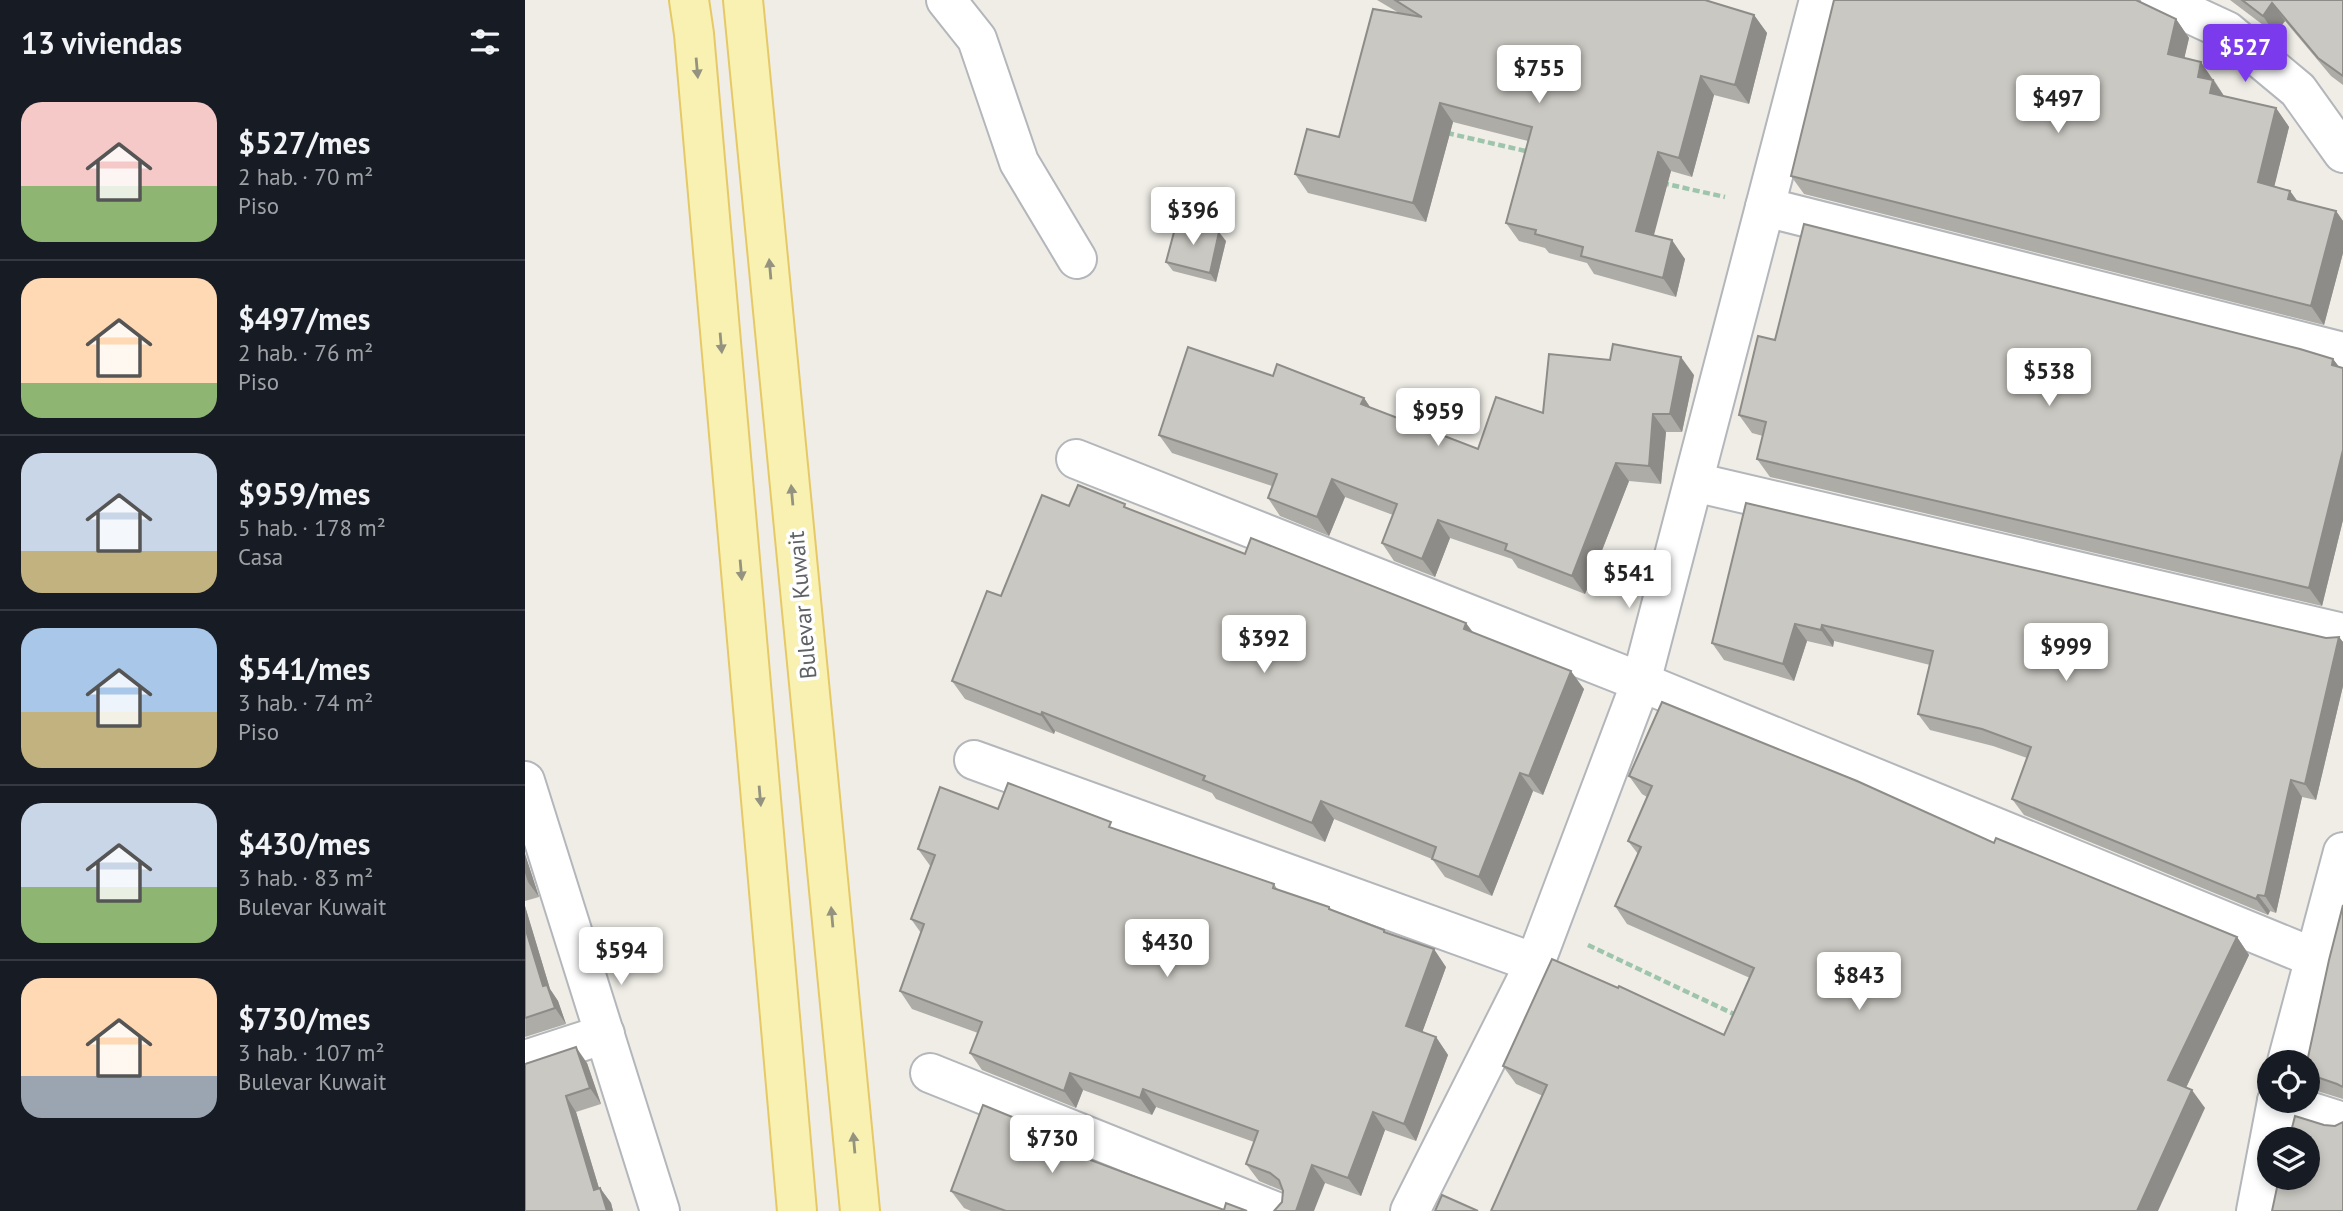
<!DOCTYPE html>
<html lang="es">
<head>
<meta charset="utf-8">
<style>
  :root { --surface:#171b24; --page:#20242c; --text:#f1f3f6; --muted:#9ea1a6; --line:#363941; --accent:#7c3aed }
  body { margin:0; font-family:"PT Sans",sans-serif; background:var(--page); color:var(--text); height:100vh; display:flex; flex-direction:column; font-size:26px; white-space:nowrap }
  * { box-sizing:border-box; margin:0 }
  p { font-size:23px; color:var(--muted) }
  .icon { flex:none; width:38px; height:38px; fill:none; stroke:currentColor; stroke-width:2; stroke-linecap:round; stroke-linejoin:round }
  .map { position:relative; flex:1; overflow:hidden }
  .drawer { display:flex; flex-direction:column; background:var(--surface); width:525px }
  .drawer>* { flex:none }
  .controls { position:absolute; left:1732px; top:1050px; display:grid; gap:14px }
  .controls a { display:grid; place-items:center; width:63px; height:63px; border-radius:50%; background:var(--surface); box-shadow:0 4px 10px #0003; font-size:35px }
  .price { position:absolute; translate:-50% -60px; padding:0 16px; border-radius:7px; background:#fff; color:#222; font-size:23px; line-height:46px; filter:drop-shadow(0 2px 4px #0008) }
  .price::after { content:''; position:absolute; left:50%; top:42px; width:21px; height:16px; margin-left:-10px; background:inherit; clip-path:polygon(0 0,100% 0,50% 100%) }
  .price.active { background:var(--accent); color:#fff }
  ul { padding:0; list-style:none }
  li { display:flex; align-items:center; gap:21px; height:175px; padding:0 21px }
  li+li { border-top:2px solid var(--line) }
  li span { display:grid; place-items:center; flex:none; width:196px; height:140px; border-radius:21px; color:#555 }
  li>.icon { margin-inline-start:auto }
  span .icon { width:84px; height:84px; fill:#fffc; stroke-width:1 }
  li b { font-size:30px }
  h2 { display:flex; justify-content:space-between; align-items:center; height:84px; padding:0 21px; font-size:30px }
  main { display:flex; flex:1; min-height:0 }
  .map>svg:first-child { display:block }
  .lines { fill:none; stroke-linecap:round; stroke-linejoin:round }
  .minor-casing { stroke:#b3b6ba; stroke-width:42 }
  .major-casing { stroke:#e6c967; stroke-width:42 }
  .path { stroke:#9ec5ac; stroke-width:4.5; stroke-dasharray:7 3.5; stroke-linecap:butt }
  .minor { stroke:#fff; stroke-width:38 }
  .major { stroke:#f9f1b1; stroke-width:38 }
  .wall { fill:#aeaca7 }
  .shaded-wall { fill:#8d8c88 }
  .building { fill:#cac8c2; stroke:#8d8c88; stroke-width:2 }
  .oneway { fill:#949380 }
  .labels { text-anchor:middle; stroke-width:7; stroke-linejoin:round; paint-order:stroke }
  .street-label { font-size:23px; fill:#5e6165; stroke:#fff }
</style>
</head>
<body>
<main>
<section class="drawer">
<h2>13 viviendas<svg class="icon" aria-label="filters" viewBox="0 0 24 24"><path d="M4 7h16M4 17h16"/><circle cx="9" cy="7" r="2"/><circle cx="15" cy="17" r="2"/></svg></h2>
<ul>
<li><span style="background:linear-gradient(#f6c9c9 60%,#8fb573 0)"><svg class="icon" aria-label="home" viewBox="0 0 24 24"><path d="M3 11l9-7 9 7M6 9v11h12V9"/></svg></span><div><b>$527/mes</b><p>2 hab. · 70 m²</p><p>Piso</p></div></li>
<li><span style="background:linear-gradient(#ffd9b3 75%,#8fb573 0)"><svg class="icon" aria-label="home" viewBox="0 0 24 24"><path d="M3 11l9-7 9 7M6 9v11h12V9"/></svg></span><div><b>$497/mes</b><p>2 hab. · 76 m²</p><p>Piso</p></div></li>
<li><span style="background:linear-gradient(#c9d6e8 70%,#c2b280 0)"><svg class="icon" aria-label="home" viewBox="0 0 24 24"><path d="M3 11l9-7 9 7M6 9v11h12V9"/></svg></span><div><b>$959/mes</b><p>5 hab. · 178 m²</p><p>Casa</p></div></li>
<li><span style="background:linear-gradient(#a9c7e8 60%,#c2b280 0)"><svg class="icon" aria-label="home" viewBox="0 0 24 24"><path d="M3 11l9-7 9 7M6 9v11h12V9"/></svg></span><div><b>$541/mes</b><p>3 hab. · 74 m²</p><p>Piso</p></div></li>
<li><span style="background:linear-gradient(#c9d6e8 60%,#8fb573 0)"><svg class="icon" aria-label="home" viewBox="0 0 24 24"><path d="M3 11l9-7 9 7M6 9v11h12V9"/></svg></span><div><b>$430/mes</b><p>3 hab. · 83 m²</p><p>Bulevar Kuwait</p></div></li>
<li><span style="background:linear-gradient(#ffd9b3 70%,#9aa5b1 0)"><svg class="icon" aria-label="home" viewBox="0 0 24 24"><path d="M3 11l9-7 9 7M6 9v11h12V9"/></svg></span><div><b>$730/mes</b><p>3 hab. · 107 m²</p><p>Bulevar Kuwait</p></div></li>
</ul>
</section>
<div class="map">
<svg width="1818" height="1211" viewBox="0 0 1818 1211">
  <rect width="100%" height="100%" fill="#efede6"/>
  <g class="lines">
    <defs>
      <g id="minor">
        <polyline points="421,0 452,39 494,162 552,259"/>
        <polyline points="1635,0 1702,31 1773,90 1818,153"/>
        <polyline points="1240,207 1818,352"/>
        <polyline points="551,459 1116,682 1790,958"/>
        <polyline points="1169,482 1818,633"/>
        <polyline points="449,760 1010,963"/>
        <polyline points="0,781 135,1211"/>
        <polyline points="0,1060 80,1034"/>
        <polyline points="1762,1062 1818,852"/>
        <polyline points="405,1073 749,1211"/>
        <polyline points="1752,1101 1818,1122"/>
        <polyline points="885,1211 1010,963 1116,682 1294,0"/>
        <polyline points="1731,1211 1752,1101"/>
      </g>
      <g id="major">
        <polyline points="164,0 169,34 272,1211"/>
        <polyline points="218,0 335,1211"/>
      </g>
    </defs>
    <use href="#minor" class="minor-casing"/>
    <use href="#major" class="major-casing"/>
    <g class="path">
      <polyline points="922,133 1005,152"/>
      <polyline points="1137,183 1200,197"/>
      <polyline points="1063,945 1213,1016"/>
    </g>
    <use href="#minor" class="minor"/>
    <use href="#major" class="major"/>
  </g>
  <g class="wall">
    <polygon points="852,0 1180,0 1229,15 1242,33 1224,104 1189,95 1167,177 1146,171 1128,235 1160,259 1151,297 1069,274 1062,263 1024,253 1020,248 994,241 981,223 1003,141 928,122 901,222 783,193 770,174 814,137 874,13"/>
    <polygon points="1614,0 1613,2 1651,19 1664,38 1659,58 1689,80 1699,96 1751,108 1764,127 1749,186 1765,191 1773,202 1811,211 1818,221 1818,253 1799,325 1279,194 1266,176"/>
    <polygon points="1705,0 1818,0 1818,85 1806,76 1760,21 1750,34"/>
    <polygon points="701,241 691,282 648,271 641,262"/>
    <polygon points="1250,340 1808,359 1814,367 1818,368 1818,520 1797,606 1245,477 1232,459 1238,436 1227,433 1214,415"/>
    <polygon points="1169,375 1157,432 1141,432 1136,484 1104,481 1060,594 993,568 987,559 925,538 910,577 869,561 857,543 868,515 820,497 804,536 755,516 743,498 747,486 647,453 634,435 748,376 839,398 845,407 953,449 1018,413"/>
    <polygon points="1221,503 1801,638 1814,637 1818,642 1818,686 1791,800 1777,797 1751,913 1745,911 1743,915 1499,815 1487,799 1502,758 1468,746 1405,730 1393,714 1405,665 1309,641 1308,647 1282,641 1269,681 1199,660 1187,643"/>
    <polygon points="544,506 604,510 720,554 941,623 948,632 1059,689 1018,795 1008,791 967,896 920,877 907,859 809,819 800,842 691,799 687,793 530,731 529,734 440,699 427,681 476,596"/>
    <polygon points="1104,776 1469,843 1712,937 1724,955 1661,1088 1680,1108 1018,1096 991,1084 978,1066 1199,1035 1225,978 1102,924 1090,906 1113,854 1103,841 1122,797 1117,794"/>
    <polygon points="473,809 591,829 749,884 753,890 804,907 807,910 859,930 861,932 921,967 897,1032 911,1037 923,1055 891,1141 860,1130 836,1196 800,1183 757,1202 758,1191 734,1181 721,1164 729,1142 631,1107 627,1115 558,1090 551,1108 457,1070 445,1053 453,1033 387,1009 375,991 396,933 386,919 406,867 393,849"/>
    <polygon points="0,854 14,897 0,901"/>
    <polygon points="1818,905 1818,1099 1792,1091 1783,1078 1783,1062"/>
    <polygon points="0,906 25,989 33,1001 41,1024 0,1037"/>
    <polygon points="62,1063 76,1104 51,1112 74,1188 75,1188 86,1203 88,1211 0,1211 0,1064"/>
    <polygon points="536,1149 699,1210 722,1211 446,1211 439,1208 426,1191"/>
  </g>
  <g class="shaded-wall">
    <polygon points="1747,3 1760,21 1750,34 1738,16"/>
    <polygon points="1229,15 1242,33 1224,104 1210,85"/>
    <polygon points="1651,19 1664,38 1656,73 1643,54"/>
    <polygon points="1676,62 1701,99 1698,111 1673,77"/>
    <polygon points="1176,76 1189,95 1167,177 1154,158"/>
    <polygon points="915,103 928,122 901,222 888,203"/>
    <polygon points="1751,108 1764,127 1746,200 1733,182"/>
    <polygon points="1133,152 1146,171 1125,250 1111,231"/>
    <polygon points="1765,191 1778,209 1763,199"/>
    <polygon points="1811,211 1818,221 1818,253 1799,325 1786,306"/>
    <polygon points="694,232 701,241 691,282 685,273"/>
    <polygon points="1147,240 1160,259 1151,297 1138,278"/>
    <polygon points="1156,357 1169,375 1157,432 1145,414"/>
    <polygon points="1808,359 1818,372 1807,365"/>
    <polygon points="839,398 851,416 836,404"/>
    <polygon points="1128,414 1141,432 1136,484 1124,466"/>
    <polygon points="1818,450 1818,520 1797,606 1784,588"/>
    <polygon points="1091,463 1104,481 1060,594 1047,576"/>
    <polygon points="807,479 820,497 804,536 792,517"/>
    <polygon points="913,520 925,538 910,577 897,559"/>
    <polygon points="941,623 954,642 939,629"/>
    <polygon points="1270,624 1282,641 1269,681 1258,664"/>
    <polygon points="1297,625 1309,641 1308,647 1296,630"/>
    <polygon points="1814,637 1818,642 1818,686 1791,800 1780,784"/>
    <polygon points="1046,671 1059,689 1018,795 1004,776"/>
    <polygon points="517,712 530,731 529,734 516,715"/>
    <polygon points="995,773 1008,791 967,896 954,877"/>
    <polygon points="1766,780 1777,797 1751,913 1740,896"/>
    <polygon points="796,801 809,819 800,842 787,823"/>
    <polygon points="0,854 14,897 3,882 0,873"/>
    <polygon points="1733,895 1745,911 1743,915 1731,899"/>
    <polygon points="0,906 25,989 33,1001 41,1024 30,1008 18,986 0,927"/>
    <polygon points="1712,937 1724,955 1656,1098 1643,1080"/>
    <polygon points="909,949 921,967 893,1044 881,1026"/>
    <polygon points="911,1037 923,1055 891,1141 879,1124"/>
    <polygon points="51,1047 62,1063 76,1104 65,1088"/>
    <polygon points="545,1073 558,1090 551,1108 539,1091"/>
    <polygon points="618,1089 631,1107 627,1115 615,1098"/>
    <polygon points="1667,1090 1680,1108 1633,1211 1612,1211"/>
    <polygon points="41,1096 51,1112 79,1205 69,1190"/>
    <polygon points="848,1112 860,1130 836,1196 823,1178"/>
    <polygon points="524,1132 537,1149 520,1143"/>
    <polygon points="787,1165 800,1183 789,1211 771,1211"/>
    <polygon points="75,1188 86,1203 88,1211 82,1211"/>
  </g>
  <g class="building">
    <polygon points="870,0 1180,0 1229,15 1210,85 1176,76 1154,158 1133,152 1111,231 1147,240 1138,278 1056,256 1058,247 1010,234 1011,230 981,223 1007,127 915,103 888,203 770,174 782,129 814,137 848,9 897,17"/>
    <polygon points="1309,0 1611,0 1651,19 1643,54 1676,62 1673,77 1688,80 1685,93 1751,108 1733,182 1765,191 1763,199 1811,211 1786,306 1266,176"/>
    <polygon points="1717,0 1818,0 1818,76 1793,58 1747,3 1738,16"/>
    <polygon points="652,221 694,232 685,273 641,262"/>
    <polygon points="1279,224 1775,349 1808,359 1807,365 1818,368 1818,450 1784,588 1232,459 1241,422 1214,415 1233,336 1250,340"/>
    <polygon points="1088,344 1156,357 1145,414 1128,414 1124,466 1091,463 1047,576 980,550 982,544 913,520 897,559 857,543 872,504 807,479 792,517 743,498 752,474 634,435 663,347 748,376 752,364 839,398 836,404 953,449 971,397 1018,413 1024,354 1085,360"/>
    <polygon points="553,485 600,504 599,507 720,554 726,538 941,623 939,629 1046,671 1004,776 995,773 954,877 907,859 911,847 796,801 787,823 678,780 680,776 517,712 516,715 427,681 462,591 476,596 517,495 544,506"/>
    <polygon points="1221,503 1801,638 1814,637 1780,784 1766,780 1740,896 1733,895 1731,899 1487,799 1506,747 1457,729 1393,714 1408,651 1297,625 1296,630 1270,624 1258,664 1187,643"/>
    <polygon points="1137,702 1332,781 1469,843 1471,838 1712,937 1643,1080 1667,1090 1612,1211 966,1211 1022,1085 978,1066 1027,959 1093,988 1094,986 1199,1035 1229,968 1090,906 1116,847 1103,841 1127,786 1104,776"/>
    <polygon points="483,783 586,822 584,827 749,884 748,888 804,907 804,909 859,930 859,932 909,949 881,1026 911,1037 879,1124 848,1112 823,1178 787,1165 771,1211 749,1211 757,1202 758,1191 754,1180 745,1173 721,1164 733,1131 618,1089 615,1098 545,1073 539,1091 445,1053 457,1022 375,991 399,924 386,919 410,855 393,849 415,787 473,809"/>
    <polygon points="1818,905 1818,1087 1812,1084 1783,1074 1783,1062 1782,1062 1804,960"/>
    <polygon points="0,927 18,986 22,985 30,1008 0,1018"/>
    <polygon points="51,1047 65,1088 41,1096 69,1190 75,1188 82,1211 0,1211 0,1064"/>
    <polygon points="458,1105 524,1132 520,1143 699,1210 701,1203 722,1211 481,1211 426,1191"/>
    <polygon points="1770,1116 1799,1125 1810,1126 1818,1122 1818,1211 1747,1211 1754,1178 1783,1178 1783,1139 1762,1139 1764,1128 1767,1128"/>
    <polygon points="917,1195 953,1211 910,1211"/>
  </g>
  <defs><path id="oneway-solid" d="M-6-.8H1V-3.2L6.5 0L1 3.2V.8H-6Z" transform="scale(1.75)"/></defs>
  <g class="oneway">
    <use href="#oneway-solid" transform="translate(172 68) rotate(85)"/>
    <use href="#oneway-solid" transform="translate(245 269) rotate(-95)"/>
    <use href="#oneway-solid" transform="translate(196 343) rotate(85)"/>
    <use href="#oneway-solid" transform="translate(267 495) rotate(-95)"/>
    <use href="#oneway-solid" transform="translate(216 570) rotate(85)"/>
    <use href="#oneway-solid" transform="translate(235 796) rotate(85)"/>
    <use href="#oneway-solid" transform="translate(307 917) rotate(-95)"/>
    <use href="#oneway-solid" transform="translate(329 1143) rotate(-95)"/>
  </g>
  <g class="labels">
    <g class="street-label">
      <text transform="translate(277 605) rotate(-95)" y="8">Bulevar Kuwait</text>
    </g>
  </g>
</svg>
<div class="controls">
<a><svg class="icon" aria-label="locate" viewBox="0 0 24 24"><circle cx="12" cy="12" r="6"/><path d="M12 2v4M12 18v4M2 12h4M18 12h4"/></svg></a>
<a><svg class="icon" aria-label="layers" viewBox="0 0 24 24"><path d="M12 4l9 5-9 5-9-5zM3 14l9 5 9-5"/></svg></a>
</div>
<b class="price active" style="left:1720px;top:84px">$527</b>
<b class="price" style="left:1014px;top:105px">$755</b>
<b class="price" style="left:1533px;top:135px">$497</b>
<b class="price" style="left:668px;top:247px">$396</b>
<b class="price" style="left:1524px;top:408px">$538</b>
<b class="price" style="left:913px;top:448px">$959</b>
<b class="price" style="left:1104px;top:610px">$541</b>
<b class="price" style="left:739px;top:675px">$392</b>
<b class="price" style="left:1541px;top:683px">$999</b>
<b class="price" style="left:642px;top:979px">$430</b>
<b class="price" style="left:96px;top:987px">$594</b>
<b class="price" style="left:1334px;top:1012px">$843</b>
<b class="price" style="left:527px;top:1175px">$730</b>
</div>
</main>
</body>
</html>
